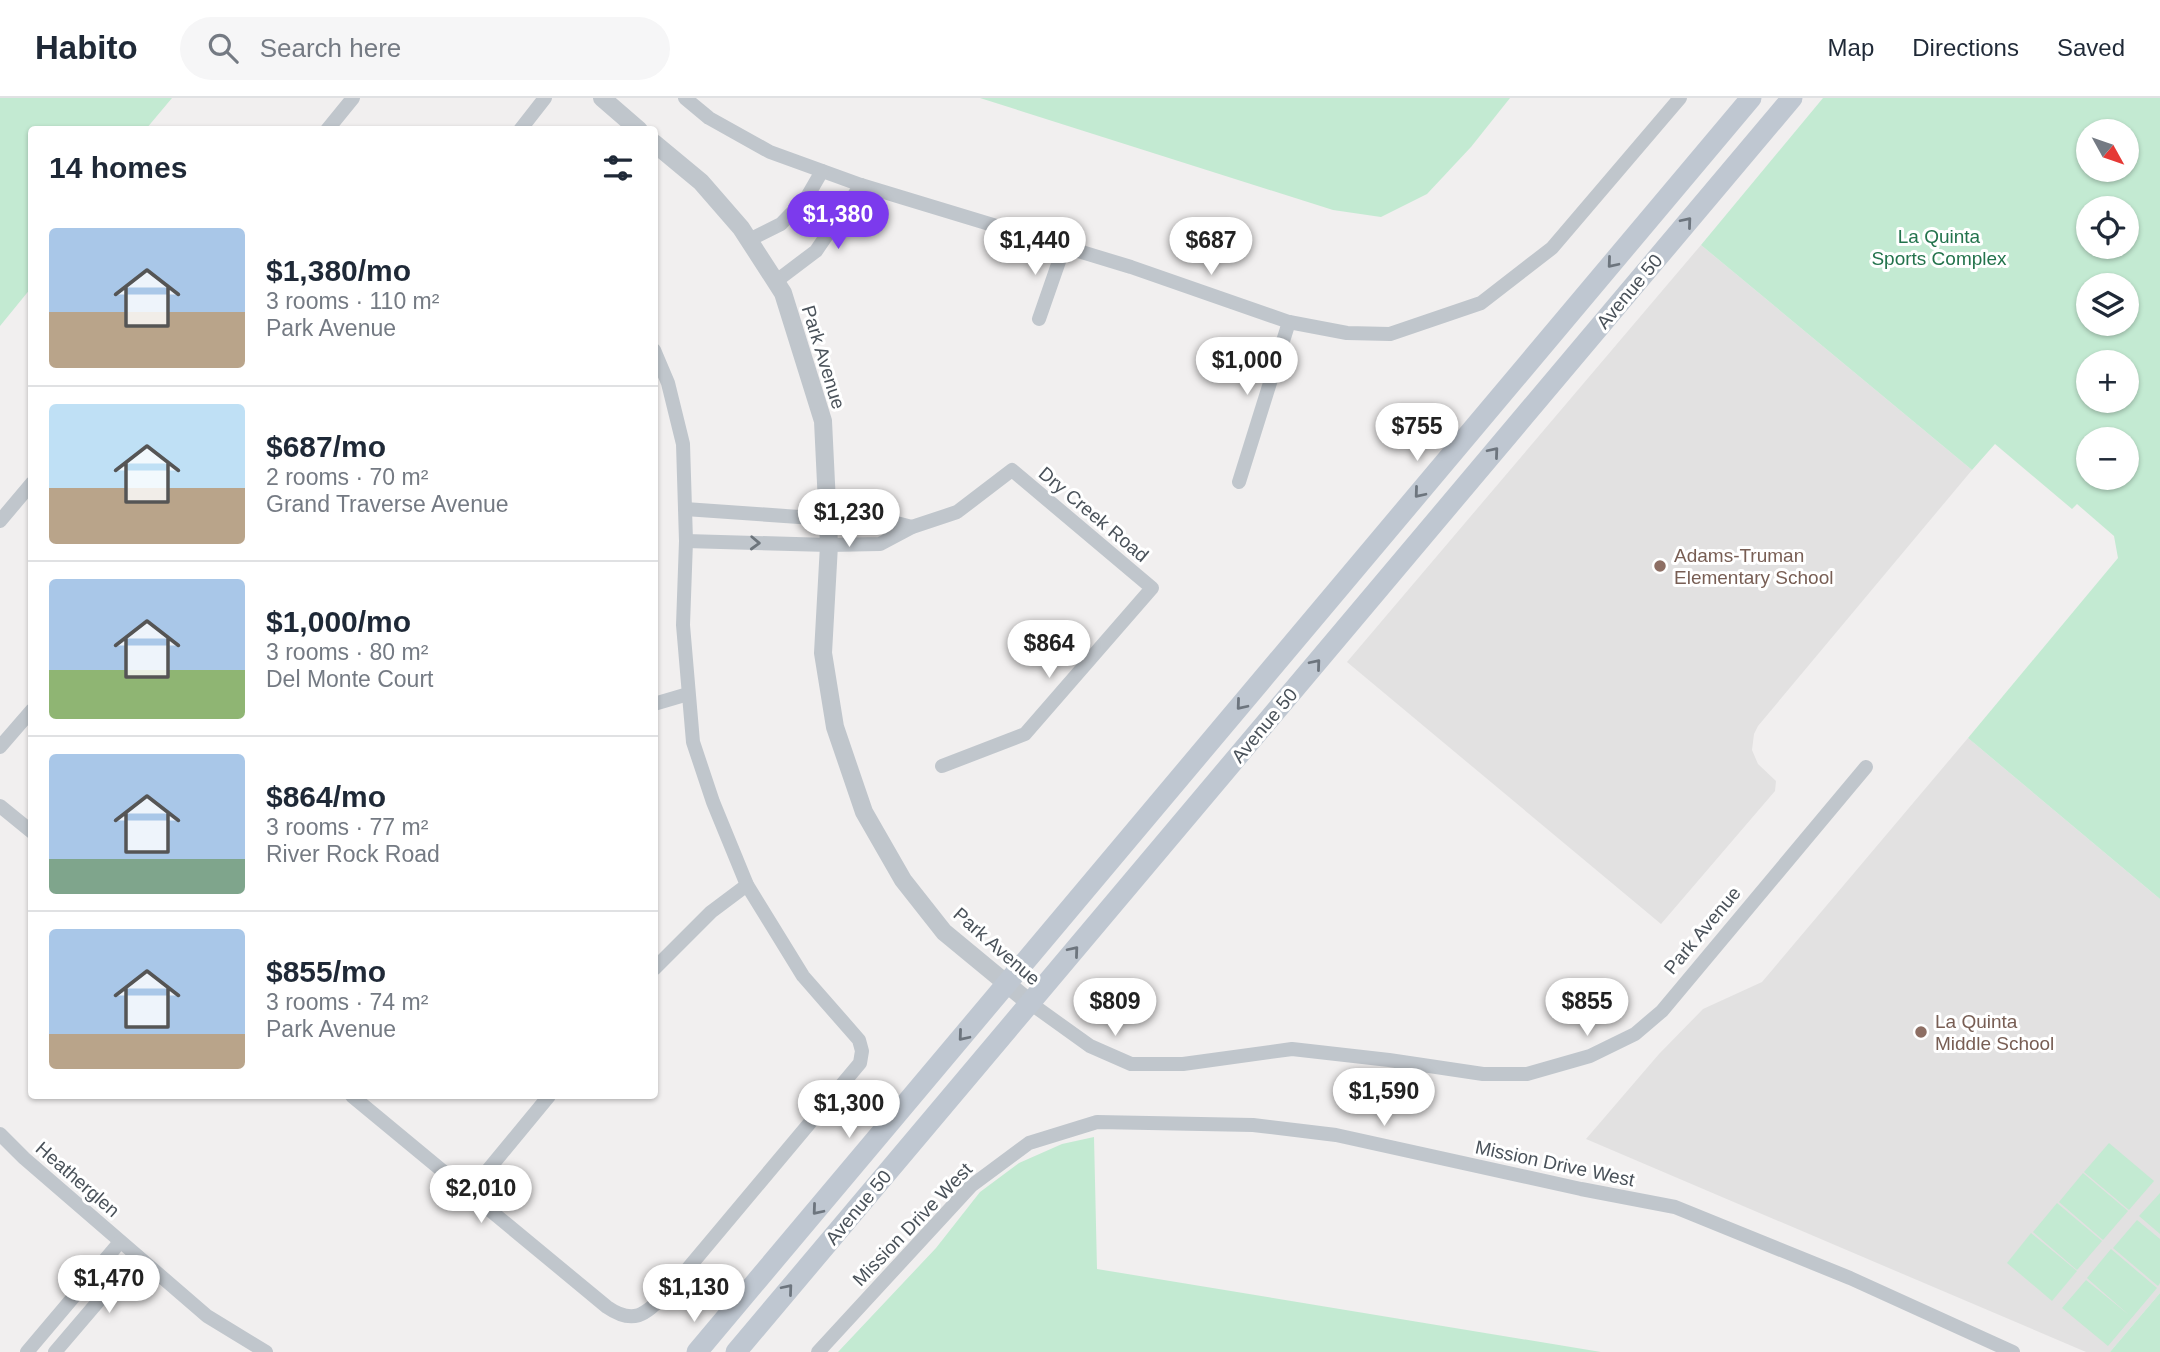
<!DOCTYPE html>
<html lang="en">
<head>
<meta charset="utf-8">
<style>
  :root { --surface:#fff; --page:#f6f6f7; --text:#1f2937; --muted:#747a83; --line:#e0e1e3; --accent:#7c3aed }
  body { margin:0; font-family:Helvetica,sans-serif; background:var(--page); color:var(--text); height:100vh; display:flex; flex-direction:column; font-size:26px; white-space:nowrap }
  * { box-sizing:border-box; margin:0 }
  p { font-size:23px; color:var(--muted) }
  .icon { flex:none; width:38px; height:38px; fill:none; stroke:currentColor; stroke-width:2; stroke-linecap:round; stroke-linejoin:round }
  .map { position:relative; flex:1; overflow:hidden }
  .side { position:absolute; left:28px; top:28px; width:630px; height:973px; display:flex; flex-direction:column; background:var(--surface); border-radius:7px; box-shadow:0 2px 5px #0004 }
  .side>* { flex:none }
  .needle { width:46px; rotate:130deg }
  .buttons { position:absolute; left:2076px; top:21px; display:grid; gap:14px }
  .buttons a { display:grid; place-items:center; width:63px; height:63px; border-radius:50%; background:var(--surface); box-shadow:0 2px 5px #0004; font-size:35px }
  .price { position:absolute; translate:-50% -60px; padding:0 16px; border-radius:24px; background:#fff; color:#222; font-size:23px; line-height:46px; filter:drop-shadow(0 2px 4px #0008) }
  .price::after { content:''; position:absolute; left:50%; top:42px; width:21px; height:16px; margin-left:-10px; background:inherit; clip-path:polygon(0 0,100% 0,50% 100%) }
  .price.active { background:var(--accent); color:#fff }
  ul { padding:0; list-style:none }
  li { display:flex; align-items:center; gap:21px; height:175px; padding:0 21px }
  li+li { border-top:2px solid var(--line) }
  li span { display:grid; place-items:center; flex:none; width:196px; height:140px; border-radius:7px; color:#555 }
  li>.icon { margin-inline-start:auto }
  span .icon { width:84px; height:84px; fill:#fffc; stroke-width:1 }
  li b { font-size:30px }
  h2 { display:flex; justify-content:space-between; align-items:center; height:84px; padding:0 21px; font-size:30px }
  header { display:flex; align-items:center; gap:42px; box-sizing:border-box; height:98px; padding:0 35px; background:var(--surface); border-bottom:2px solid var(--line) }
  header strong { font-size:33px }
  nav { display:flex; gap:38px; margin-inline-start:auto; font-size:24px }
  .search { width:490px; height:63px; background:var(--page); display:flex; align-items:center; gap:18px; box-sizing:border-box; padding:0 24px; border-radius:38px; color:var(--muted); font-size:26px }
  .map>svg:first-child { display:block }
  .education { fill:#e2e1e1 }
  .green { fill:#c3ead2; fill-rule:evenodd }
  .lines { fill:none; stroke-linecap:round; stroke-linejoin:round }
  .minor { stroke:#c0c6cc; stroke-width:14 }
  .tertiary { stroke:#c0c6cc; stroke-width:18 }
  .secondary { stroke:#bfc7d1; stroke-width:21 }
  .oneway { stroke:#6d757e }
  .oneway2 { stroke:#6d757c }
  .education-dot { fill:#8d6e63; stroke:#fff; stroke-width:2.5 }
  .labels { text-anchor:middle; stroke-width:6; stroke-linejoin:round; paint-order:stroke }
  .park-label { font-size:19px; fill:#23734c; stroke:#fff }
  .street-label { font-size:19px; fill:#4a525a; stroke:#fff }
  .education-label { font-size:19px; fill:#785e54; stroke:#fff; text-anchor:start }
</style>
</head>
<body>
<header>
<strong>Habito</strong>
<div class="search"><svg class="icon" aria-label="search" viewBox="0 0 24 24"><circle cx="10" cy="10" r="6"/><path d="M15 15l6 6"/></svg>Search here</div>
<nav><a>Map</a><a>Directions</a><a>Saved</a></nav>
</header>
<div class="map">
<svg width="2160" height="1254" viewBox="0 0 2160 1254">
  <rect width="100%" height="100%" fill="#f1efef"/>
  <g class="education">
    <polygon points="1701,147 1972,372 1758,628 1754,636 1752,652 1758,666 1776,683 1775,693 1661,826 1347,564"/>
    <polygon points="1968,640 2160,801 2160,1195 2110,1254 2086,1254 1586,1041 1659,956 1703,911 1762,884"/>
  </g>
  <g class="green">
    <polygon points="0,0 172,0 146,31 32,32 31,190 0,228"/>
    <polygon points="980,0 1510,0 1471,49 1427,96 1381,119 1333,112"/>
    <path d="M1823 0H2160V801L1968 640 2118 460 2114 438 2077 406 2072 411 1995 346 1972 372 1701 147ZM2088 33H2126V72H2088ZM2088 110H2126V149H2088ZM2088 187H2126V226H2088ZM2088 264H2126V303H2088ZM2088 341H2126V380H2088Z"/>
    <polygon points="1094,1039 1097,1171 1601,1254 838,1254 936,1150 980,1094 1019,1065 1062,1046"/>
    <polygon points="2109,1045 2154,1083 2129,1112 2084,1074"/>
    <polygon points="2083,1075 2128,1113 2103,1142 2059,1104"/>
    <polygon points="2160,1095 2160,1136 2139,1118"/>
    <polygon points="2057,1105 2102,1143 2077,1172 2033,1134"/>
    <polygon points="2137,1122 2160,1141 2160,1185 2158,1188 2113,1150"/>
    <polygon points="2031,1135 2077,1173 2052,1203 2007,1165"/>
    <polygon points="2111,1151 2157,1190 2108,1248 2062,1210 2086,1182 2129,1217 2087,1180"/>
    <polygon points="2160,1195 2160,1254 2110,1254"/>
  </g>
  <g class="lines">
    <g class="minor">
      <polyline points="685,0 709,20 770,54 861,87 1131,169 1289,224 1347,235 1390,236 1481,205 1552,150 1680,0"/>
      <polyline points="327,32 353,0"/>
      <polyline points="520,32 545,0"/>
      <polyline points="749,142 781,126 807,99 822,73"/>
      <polyline points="775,184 816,153 861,87"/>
      <polyline points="1039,221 1064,149"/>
      <polyline points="1239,384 1289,224"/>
      <polyline points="685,411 828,421 881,421 912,429"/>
      <polyline points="0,423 32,385"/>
      <polyline points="686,443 829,447 880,446 912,429 957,414 1012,372 1152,490 1025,636 942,668"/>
      <polyline points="654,606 688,596"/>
      <polyline points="0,649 32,612"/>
      <polyline points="0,708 32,734"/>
      <polyline points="654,871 711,814 747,787"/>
      <polyline points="1030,905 1090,948 1131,966 1183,966 1292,951 1389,962 1483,976 1527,976 1590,958 1635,936 1662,913 1866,669"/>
      <path d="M352 998 607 1209C636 1229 647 1214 669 1193L860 965 862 953 859 942 803 878 747 787 713 704 693 644 683 527 686 443 683 346 668 285 654 252"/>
      <polyline points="0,1036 24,1060 207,1218 266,1254"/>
      <polyline points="469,1095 549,998"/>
      <polyline points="27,1254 120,1144"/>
      <polyline points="55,1254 137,1158"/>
      <polyline points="818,1254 971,1088 1029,1045 1097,1024 1253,1027 1336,1037 1581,1091 1675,1109 1850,1180 2013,1254"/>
    </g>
    <g class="tertiary">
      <polyline points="602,0 639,32"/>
      <polyline points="654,45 701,84 741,130 783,195 823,323 829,447 823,555 835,629 864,714 903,782 944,834 1030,905"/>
    </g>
    <g class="secondary">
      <polyline points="697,1254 1751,0"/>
      <polyline points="736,1254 1792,0"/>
    </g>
  </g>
  <defs><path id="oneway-chevron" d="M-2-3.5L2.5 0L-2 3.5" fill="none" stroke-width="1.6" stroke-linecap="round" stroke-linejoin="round" transform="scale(1.75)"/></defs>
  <g class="oneway">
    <use href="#oneway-chevron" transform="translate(1687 124) rotate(-50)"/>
    <use href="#oneway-chevron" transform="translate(1612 165) rotate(130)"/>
    <use href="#oneway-chevron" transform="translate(1494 354) rotate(-50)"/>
    <use href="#oneway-chevron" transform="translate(1419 395) rotate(130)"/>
    <use href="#oneway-chevron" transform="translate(1316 566) rotate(-50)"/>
    <use href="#oneway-chevron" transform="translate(1241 607) rotate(130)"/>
    <use href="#oneway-chevron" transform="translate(1074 853) rotate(-50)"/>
    <use href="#oneway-chevron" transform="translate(963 938) rotate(130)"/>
    <use href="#oneway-chevron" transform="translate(817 1112) rotate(130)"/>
    <use href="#oneway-chevron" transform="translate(788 1191) rotate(-50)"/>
  </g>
  <use class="oneway2" href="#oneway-chevron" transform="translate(755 445) rotate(2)"/>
  <g class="education-dot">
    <circle cx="1660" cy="468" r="7"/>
    <circle cx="1921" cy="934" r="7"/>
  </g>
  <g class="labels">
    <g class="park-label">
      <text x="1939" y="145">La Quinta<tspan x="1939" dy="22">Sports Complex</tspan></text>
    </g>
    <g class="street-label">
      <text transform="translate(1629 193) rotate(-50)" y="7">Avenue 50</text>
      <text transform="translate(824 259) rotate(73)" y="7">Park Avenue</text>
      <text transform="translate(1094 416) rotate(40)" y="7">Dry Creek Road</text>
      <text transform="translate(1264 627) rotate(-50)" y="7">Avenue 50</text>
      <text transform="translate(1702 832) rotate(-50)" y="7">Park Avenue</text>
      <text transform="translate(997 848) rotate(41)" y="7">Park Avenue</text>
      <text transform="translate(1555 1065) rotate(12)" y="7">Mission Drive West</text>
      <text transform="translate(78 1081) rotate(41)" y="7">Heatherglen</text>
      <text transform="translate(858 1109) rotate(-50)" y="7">Avenue 50</text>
      <text transform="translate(912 1126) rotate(-46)" y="7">Mission Drive West</text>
    </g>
    <g class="education-label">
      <text x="1674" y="464">Adams-Truman<tspan x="1674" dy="22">Elementary School</tspan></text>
      <text x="1935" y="930">La Quinta<tspan x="1935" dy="22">Middle School</tspan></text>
    </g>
  </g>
</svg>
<div class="buttons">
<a><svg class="needle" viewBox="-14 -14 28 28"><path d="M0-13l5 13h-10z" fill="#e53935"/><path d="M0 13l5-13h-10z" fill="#747a83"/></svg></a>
<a><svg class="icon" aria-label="locate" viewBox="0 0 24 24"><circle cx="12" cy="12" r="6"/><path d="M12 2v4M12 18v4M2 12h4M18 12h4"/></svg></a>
<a><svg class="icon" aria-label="layers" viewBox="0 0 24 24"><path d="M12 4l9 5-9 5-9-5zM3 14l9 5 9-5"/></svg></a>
<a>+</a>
<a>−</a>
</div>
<b class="price active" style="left:838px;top:153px">$1,380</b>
<b class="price" style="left:1035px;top:179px">$1,440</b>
<b class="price" style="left:1211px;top:179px">$687</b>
<b class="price" style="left:1247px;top:299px">$1,000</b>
<b class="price" style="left:1417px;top:365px">$755</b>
<b class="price" style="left:849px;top:451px">$1,230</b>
<b class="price" style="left:1049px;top:582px">$864</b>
<b class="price" style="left:1115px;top:940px">$809</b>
<b class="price" style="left:1587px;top:940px">$855</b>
<b class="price" style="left:1384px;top:1030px">$1,590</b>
<b class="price" style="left:849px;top:1042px">$1,300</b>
<b class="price" style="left:481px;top:1127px">$2,010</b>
<b class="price" style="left:109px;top:1217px">$1,470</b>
<b class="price" style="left:694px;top:1226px">$1,130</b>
<section class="side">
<h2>14 homes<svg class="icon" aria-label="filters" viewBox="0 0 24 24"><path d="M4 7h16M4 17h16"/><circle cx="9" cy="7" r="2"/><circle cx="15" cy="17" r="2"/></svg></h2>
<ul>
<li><span style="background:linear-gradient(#a9c7e8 60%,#b9a48a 0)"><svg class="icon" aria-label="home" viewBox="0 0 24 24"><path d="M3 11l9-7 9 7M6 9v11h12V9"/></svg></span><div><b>$1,380/mo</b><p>3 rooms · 110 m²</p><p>Park Avenue</p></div></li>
<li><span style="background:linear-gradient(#bfe0f5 60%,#b9a48a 0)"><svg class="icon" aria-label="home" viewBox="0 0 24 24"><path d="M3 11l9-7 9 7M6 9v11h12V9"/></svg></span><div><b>$687/mo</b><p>2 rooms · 70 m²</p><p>Grand Traverse Avenue</p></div></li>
<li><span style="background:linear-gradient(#a9c7e8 65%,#8fb573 0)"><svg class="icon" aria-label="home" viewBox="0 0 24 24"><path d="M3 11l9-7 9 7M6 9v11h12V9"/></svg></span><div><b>$1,000/mo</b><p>3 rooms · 80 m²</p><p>Del Monte Court</p></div></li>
<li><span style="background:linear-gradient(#a9c7e8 75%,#7fa58c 0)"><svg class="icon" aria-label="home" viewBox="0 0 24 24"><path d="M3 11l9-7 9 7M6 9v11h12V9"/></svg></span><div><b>$864/mo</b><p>3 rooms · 77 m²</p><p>River Rock Road</p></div></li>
<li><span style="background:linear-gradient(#a9c7e8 75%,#b9a48a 0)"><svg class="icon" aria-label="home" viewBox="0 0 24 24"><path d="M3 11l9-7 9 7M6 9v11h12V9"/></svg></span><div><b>$855/mo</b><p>3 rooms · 74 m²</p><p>Park Avenue</p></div></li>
</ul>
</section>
</div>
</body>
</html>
